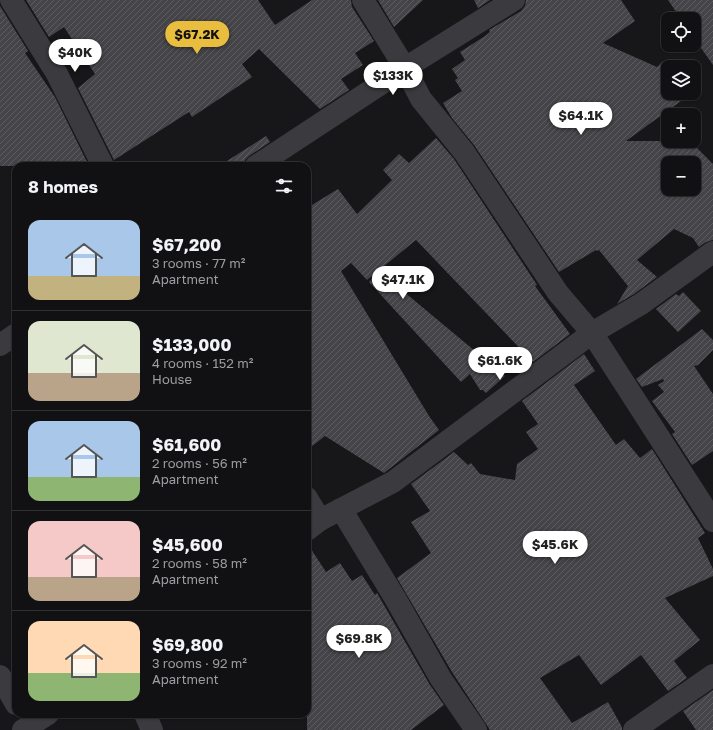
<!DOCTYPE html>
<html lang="en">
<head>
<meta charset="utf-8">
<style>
  :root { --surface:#111113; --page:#1e1f21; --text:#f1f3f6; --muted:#9c9da0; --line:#303133; --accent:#e9be3f }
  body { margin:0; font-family:"Golos Text",sans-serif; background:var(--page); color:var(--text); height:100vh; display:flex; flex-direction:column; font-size:15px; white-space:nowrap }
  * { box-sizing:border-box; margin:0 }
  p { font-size:13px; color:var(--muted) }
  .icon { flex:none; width:22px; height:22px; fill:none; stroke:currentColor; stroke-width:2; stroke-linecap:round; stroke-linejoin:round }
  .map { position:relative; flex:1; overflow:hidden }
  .side { position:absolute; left:12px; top:162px; width:299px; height:556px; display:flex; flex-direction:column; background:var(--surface); border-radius:12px; box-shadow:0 1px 3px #0004,0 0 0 1px var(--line) }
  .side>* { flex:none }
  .controls { position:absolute; left:661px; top:12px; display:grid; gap:8px }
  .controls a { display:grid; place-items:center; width:40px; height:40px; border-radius:8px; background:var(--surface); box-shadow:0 1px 3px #0004,0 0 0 1px var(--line); font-size:20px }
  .price { position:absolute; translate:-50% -34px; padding:0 9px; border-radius:14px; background:#fff; color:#222; font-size:13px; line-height:26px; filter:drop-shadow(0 1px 2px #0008) }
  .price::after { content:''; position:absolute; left:50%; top:24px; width:12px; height:9px; margin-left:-6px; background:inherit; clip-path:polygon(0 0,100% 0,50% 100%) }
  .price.selected { background:var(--accent); color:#111 }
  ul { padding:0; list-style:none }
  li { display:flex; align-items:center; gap:12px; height:100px; padding:0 16px }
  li+li { border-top:1px solid var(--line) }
  li span { display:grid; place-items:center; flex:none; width:112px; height:80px; border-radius:12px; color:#555 }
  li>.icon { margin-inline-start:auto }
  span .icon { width:48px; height:48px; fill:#fffc; stroke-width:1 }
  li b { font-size:17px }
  h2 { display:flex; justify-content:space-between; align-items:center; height:48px; padding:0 16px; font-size:17px }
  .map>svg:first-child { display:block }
  .building { fill:url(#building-hatch); fill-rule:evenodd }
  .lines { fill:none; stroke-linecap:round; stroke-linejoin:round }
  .minor { stroke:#3a3a3f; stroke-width:22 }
</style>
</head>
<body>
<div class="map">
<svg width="713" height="730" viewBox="0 0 713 730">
  <defs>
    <pattern id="building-hatch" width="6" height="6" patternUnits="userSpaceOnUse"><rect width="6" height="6" fill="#444449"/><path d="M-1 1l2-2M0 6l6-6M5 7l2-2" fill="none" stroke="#5c5c61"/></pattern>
  </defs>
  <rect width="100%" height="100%" fill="#171719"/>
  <g class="building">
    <polygon points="26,0 258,0 275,25 312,0 351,0 352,7 374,41 355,53 363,65 341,79 349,90 320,109 259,49 242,64 252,77 192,117 189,112 114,160 78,88 95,74 64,27 49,37"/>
    <polygon points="378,0 423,0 394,27"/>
    <polygon points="474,0 490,0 478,8"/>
    <path d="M526 0H621L635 21 603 43 657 67 663 61 668 71V93H680L676 95 681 101 626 141H690L713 164V240L706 242 699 247 693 238 674 229 637 260 657 277 634 294 617 304 628 286 599 250 597 251 596 250 559 272 474 145 452 118 443 103 462 91 455 80 458 78 452 69 465 60 460 52 485 36 490 32 489 30 521 11 525 6ZM668 163H694V189H668Z"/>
    <polygon points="668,0 713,0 713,65 694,38 694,19 681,19"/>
    <polygon points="0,6 28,51 25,53 55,97 89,166 0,166"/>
    <polygon points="266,136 270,142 249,156 245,160 244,166 219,166"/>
    <polygon points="436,138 454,159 537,285 535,286 570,334 533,362 416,240 367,280 351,263 341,271 429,416 439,430 384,473 325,436 307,450 307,208 338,189 357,214 392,180 383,170 399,154 409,163"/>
    <polygon points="379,271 505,376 486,393 483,390 480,390 470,374 461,382 369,282"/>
    <polygon points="683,292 701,311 678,332 656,309 676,294 679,296"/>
    <polygon points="702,329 713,340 713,350 698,365 694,366 713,394 713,451 692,465 672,434 675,432 652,401 664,392 658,385 664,381 663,379 642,387 636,379"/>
    <polygon points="584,354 595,371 574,385 616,445 624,439 640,458 652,449 705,533 698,538 713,569 713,576 665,598 700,640 674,661 687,678 668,691 641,655 601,685 579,655 540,678 572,723 608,702 622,727 622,730 490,730 452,672 397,578 431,553 411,522 430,511 411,484 454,452 468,465 471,463 480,474 515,480 517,464 538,449 526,432 538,424 522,401"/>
    <polygon points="307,543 326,572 340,563 352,581 362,575 375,595 377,593 430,685 444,705 411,730 307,730"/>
    <polygon points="713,690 713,730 696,730 683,711"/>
  </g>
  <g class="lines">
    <g class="minor">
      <polyline points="11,0 57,74 103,166"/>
      <polyline points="363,0 405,68 421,99 464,152 558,293 592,333 713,521"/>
      <polyline points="256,166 405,68 514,0"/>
      <polyline points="0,345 16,334"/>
      <polyline points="307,498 320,520"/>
      <polyline points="341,509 395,598 441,679 476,730"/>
      <polyline points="307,530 320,520 393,482 592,333 641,304 713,252"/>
      <polyline points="0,676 16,704"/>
      <polyline points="145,714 152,730"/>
      <polyline points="23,730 48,714"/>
      <polyline points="634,730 713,675"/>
    </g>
  </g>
</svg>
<div class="controls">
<a><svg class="icon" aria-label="locate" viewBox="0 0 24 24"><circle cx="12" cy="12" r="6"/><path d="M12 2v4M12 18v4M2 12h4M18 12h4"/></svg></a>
<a><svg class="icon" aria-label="layers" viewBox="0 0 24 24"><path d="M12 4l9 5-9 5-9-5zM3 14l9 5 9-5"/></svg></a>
<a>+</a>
<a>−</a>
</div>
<b class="price selected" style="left:197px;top:55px">$67.2K</b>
<b class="price" style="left:75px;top:73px">$40K</b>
<b class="price" style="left:393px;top:96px">$133K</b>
<b class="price" style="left:581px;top:136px">$64.1K</b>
<b class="price" style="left:403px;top:300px">$47.1K</b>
<b class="price" style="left:500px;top:381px">$61.6K</b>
<b class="price" style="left:555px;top:565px">$45.6K</b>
<b class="price" style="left:359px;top:659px">$69.8K</b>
<section class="side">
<h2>8 homes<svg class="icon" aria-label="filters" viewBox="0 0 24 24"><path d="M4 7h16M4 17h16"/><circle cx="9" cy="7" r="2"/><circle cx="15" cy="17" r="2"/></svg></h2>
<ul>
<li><span style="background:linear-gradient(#a9c7e8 70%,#c2b280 0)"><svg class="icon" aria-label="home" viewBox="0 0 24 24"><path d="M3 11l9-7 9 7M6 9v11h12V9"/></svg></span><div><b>$67,200</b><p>3 rooms · 77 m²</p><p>Apartment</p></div></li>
<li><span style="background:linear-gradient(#dfe7d0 65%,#b9a48a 0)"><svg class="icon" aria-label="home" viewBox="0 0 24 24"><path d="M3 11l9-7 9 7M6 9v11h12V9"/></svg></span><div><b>$133,000</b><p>4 rooms · 152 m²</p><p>House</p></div></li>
<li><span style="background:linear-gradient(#a9c7e8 70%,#8fb573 0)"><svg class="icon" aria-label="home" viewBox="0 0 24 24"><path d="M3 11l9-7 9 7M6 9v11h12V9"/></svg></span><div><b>$61,600</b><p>2 rooms · 56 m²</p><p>Apartment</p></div></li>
<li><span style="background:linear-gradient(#f6c9c9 70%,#b9a48a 0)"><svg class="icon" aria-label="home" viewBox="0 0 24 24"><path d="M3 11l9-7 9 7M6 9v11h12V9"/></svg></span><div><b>$45,600</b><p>2 rooms · 58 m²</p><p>Apartment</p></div></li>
<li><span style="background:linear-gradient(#ffd9b3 65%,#8fb573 0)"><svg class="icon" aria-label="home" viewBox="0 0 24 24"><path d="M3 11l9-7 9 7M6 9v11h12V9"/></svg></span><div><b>$69,800</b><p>3 rooms · 92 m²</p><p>Apartment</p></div></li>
</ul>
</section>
</div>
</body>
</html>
